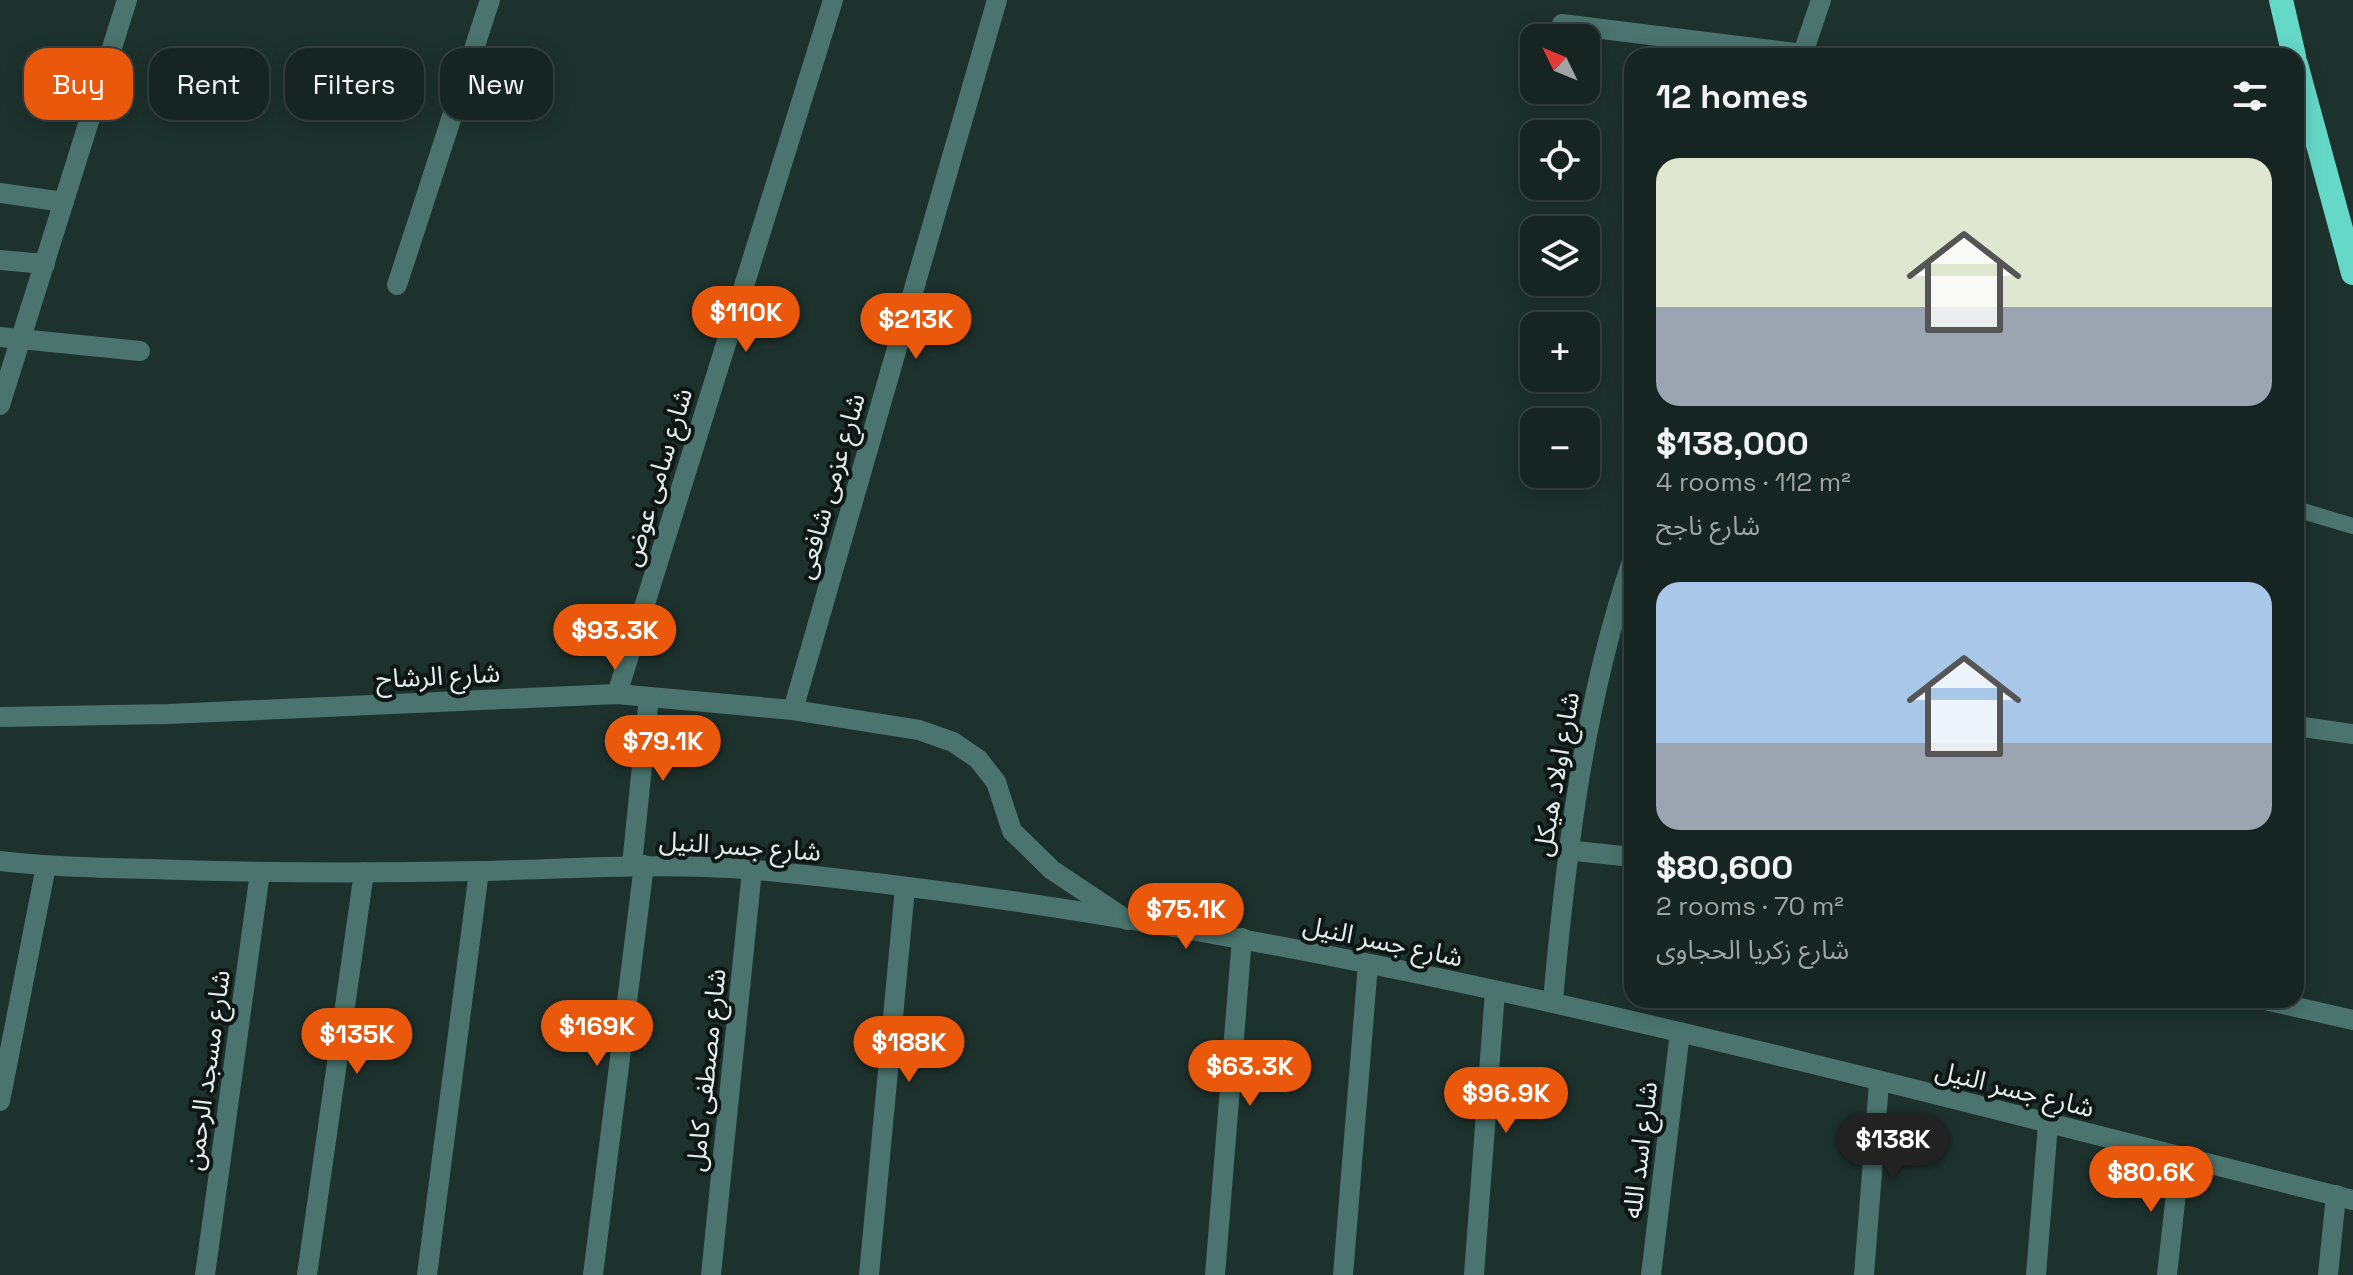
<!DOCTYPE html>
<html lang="en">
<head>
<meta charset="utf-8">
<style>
  :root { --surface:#162522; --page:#1f2d2a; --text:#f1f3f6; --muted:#9ea5a5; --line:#354240; --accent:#ea580c }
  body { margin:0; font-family:"Space Grotesk","Noto Sans Arabic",sans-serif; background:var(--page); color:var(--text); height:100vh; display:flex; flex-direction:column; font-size:30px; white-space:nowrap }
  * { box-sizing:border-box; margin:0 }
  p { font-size:26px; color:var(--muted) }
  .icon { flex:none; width:44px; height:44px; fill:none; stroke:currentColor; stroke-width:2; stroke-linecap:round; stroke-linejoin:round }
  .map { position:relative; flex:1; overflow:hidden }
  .side { position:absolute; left:1624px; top:48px; width:680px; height:960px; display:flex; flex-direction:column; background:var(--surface); border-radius:24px; box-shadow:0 4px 20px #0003,0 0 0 2px var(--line) }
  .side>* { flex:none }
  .guide { position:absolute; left:24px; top:48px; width:760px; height:72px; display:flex; gap:16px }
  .needle { width:52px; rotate:313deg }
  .buttons { position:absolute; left:1520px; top:24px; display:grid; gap:16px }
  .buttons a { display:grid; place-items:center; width:80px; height:80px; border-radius:16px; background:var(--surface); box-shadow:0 4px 20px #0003,0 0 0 2px var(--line); font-size:40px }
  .price { position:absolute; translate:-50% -68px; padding:0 18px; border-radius:28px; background:var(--accent); color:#fff; font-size:26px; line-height:52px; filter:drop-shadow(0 2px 4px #0008) }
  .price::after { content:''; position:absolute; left:50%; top:48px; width:24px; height:18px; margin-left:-12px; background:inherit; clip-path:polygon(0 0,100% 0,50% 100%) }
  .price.selected { background:#222; color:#fff }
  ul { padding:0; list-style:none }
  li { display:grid; align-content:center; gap:16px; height:424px; padding:0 32px }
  li span { display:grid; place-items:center; height:248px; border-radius:24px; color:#555 }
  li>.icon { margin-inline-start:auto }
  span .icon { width:144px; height:144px; fill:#fffc; stroke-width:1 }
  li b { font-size:34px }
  h2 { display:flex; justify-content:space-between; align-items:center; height:96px; padding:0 32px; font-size:34px }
  .pill { padding:0 28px; border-radius:24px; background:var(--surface); box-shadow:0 4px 20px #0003,0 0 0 2px var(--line); font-size:28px; line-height:72px }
  .pill.selected { background:var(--accent); color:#fff }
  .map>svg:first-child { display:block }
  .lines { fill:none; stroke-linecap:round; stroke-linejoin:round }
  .service { stroke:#4a746d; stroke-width:16 }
  .minor { stroke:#4a746d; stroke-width:20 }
  .tertiary { stroke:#4a746d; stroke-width:20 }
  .motorway { stroke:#66d8c8; stroke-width:24 }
  .labels { text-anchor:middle; stroke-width:8; stroke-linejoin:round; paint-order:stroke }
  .street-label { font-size:26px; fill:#e3eeec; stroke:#0e1715 }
</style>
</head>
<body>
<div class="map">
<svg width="2353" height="1275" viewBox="0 0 2353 1275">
  <rect width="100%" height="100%" fill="#1d312d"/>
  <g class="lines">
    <polyline class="service" points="2296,509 2353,526"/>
    <g class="minor">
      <polyline points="1562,24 1803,54"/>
      <polyline points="1802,56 1821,0"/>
      <polyline points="0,193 64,202"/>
      <polyline points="0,260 45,264"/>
      <polyline points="397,285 490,0"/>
      <polyline points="0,337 140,351"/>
      <polyline points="0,405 127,0"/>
      <polyline points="617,694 833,0"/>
      <polyline points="793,710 997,0"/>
      <polyline points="0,717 169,714 617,694 793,710 919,730 953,742 978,759 996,782 1012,831 1052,870 1127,920"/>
      <polyline points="2296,726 2353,734"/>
      <polyline points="1566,850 1632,857"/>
      <polyline points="632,865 649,697"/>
      <polyline points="2265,1000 2353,1020"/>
      <path d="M1553 1001C1566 852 1584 703 1632 561"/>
      <polyline points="0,1101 46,866"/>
      <polyline points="205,1275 260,872"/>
      <polyline points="307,1275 364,872"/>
      <polyline points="427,1275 479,871"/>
      <polyline points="593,1275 644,865"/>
      <polyline points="711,1275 752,870"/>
      <polyline points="869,1275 905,888"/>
      <polyline points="1215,1275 1242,938"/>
      <polyline points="1343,1275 1368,964"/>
      <polyline points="1474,1275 1495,991"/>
      <polyline points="1651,1275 1680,1032"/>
      <polyline points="1864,1275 1879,1083"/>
      <polyline points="2036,1275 2048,1124"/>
      <polyline points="2167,1275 2180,1157"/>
      <polyline points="2328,1275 2336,1195"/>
    </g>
    <path class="tertiary" d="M0 861C60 868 120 868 180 870 280 873 380 873 480 871 572 869 664 862 756 870 1298 921 1826 1068 2353 1200"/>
    <g class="motorway">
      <polyline points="2281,0 2294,56"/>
      <polyline points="2296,64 2353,273"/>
    </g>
  </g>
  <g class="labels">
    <g class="street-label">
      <text transform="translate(657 477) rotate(-73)" y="9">شارع سامى عوض</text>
      <text transform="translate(830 486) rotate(-74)" y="9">شارع عزمى شافعى</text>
      <text transform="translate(438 676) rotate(-3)" y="9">شارع الرشاح</text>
      <text transform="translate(1556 774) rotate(-80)" y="9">شارع اولاد هيكل</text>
      <text transform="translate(740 846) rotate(4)" y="9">شارع جسر النيل</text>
      <text transform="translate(1383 941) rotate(12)" y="9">شارع جسر النيل</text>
      <text transform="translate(207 1070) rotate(-82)" y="9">شارع مسجد الرحمن</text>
      <text transform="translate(706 1070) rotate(-84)" y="9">شارع مصطفى كامل</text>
      <text transform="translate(2015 1089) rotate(14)" y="9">شارع جسر النيل</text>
      <text transform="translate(1640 1150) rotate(-83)" y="9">شارع اسد الله</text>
    </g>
  </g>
</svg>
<div class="buttons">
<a><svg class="needle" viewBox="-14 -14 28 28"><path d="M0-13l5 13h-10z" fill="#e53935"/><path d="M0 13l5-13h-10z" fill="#9ea5a5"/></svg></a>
<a><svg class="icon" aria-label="locate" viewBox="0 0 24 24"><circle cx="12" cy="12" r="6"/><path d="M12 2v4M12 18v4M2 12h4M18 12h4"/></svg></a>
<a><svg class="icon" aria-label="layers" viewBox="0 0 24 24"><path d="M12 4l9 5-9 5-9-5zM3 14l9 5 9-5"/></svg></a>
<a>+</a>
<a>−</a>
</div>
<b class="price" style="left:746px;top:354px">$110K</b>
<b class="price" style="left:916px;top:361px">$213K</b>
<b class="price" style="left:615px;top:672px">$93.3K</b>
<b class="price" style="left:663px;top:783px">$79.1K</b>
<b class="price" style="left:1186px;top:951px">$75.1K</b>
<b class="price" style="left:597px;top:1068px">$169K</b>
<b class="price" style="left:357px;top:1076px">$135K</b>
<b class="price" style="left:909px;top:1084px">$188K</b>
<b class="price" style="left:1250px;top:1108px">$63.3K</b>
<b class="price" style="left:1506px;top:1135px">$96.9K</b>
<b class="price selected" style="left:1893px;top:1181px">$138K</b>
<b class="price" style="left:2151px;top:1214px">$80.6K</b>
<div class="guide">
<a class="pill selected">Buy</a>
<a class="pill">Rent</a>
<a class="pill">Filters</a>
<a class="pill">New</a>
</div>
<section class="side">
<h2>12 homes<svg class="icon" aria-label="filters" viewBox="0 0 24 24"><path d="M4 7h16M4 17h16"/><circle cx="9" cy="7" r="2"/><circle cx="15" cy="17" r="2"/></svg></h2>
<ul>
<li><span style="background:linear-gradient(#dfe7d0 60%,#9aa5b1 0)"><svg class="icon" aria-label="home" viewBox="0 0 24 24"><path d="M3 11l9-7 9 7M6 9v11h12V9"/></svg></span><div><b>$138,000</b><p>4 rooms · 112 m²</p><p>شارع ناجح</p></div></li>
<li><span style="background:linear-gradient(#a9c7e8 65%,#9aa5b1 0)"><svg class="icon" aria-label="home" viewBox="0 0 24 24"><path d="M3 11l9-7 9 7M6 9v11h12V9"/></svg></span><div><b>$80,600</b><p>2 rooms · 70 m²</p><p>شارع زكريا الحجاوى</p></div></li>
</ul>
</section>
</div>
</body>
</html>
